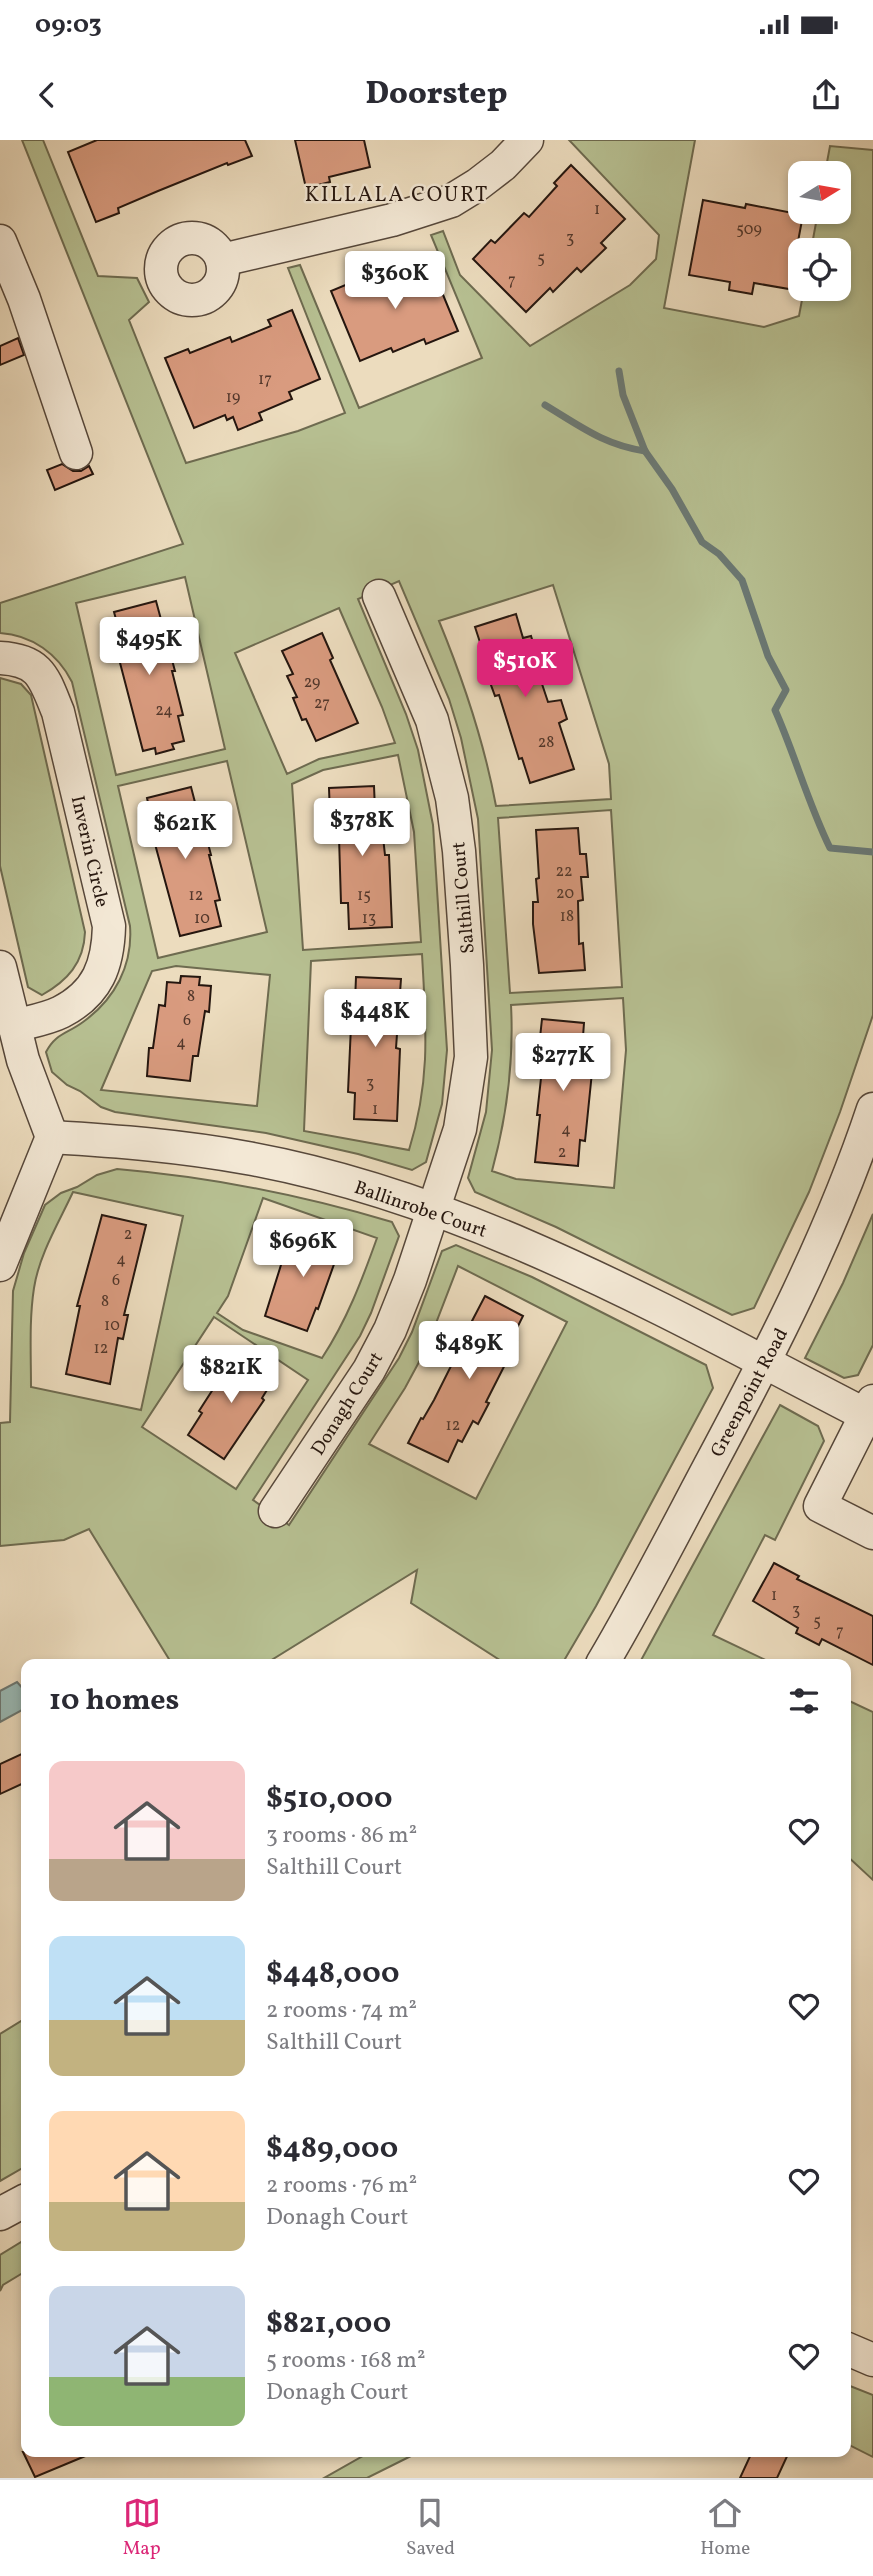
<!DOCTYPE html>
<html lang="en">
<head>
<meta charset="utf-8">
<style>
  :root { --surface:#fff; --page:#f7f7f7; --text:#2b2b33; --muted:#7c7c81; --line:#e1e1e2; --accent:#db2777 }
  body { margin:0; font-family:Vollkorn,serif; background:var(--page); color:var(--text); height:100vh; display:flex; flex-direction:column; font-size:26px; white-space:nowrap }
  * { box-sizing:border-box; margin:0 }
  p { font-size:23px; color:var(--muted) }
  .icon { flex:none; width:38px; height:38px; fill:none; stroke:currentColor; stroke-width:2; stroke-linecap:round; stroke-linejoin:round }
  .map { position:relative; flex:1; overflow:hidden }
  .side { position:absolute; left:21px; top:1519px; width:830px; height:798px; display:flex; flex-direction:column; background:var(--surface); border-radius:14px; box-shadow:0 4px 10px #0003 }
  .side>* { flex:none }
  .needle { width:46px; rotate:79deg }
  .fabs { position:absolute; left:788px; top:21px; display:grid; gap:14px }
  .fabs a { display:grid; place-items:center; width:63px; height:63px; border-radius:14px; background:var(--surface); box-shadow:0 4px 10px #0003; font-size:35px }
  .price { position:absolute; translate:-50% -60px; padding:0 16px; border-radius:7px; background:#fff; color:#222; font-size:23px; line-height:46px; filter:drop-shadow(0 2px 4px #0008) }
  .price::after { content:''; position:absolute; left:50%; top:42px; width:21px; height:16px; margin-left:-10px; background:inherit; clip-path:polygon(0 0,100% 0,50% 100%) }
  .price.selected { background:var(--accent); color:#fff }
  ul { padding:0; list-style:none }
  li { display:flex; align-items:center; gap:21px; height:175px; padding:0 28px }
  li span { display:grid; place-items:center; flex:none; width:196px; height:140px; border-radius:14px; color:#555 }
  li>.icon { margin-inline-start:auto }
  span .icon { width:84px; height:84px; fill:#fffc; stroke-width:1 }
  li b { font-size:30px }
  h2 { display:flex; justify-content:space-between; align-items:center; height:84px; padding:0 28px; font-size:30px }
  .status { display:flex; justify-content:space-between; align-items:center; height:49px; padding:0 35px; background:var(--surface); direction:ltr }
  .status svg { height:19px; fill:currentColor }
  header { display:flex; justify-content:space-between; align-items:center; height:91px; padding:0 28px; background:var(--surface); font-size:32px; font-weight:800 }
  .tabs { display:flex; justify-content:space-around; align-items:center; height:98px; border-top:2px solid var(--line); background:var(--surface); font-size:19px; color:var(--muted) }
  .tabs a { display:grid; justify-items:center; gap:4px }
  .tabs .selected { color:var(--accent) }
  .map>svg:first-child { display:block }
  .green { fill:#b7c092; stroke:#6e6b50; stroke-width:2; fill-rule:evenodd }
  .water { fill:#99bab6; stroke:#6b7873; stroke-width:2 }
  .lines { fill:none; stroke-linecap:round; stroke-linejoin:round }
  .stream { stroke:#6b7873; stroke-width:7 }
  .building { fill:#d99b7f; stroke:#25160f; stroke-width:2 }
  .minor-casing { stroke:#57483b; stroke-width:35 }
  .minor { stroke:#f3e8d5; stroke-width:32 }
  .labels { text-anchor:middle; stroke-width:5; stroke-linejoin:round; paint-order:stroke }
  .number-label { font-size:16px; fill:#52372b }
  .street-label { font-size:19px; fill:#25160f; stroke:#f3e8d5 }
  .neighbourhood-label { font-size:21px; letter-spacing:2px; fill:#25160f; stroke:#f3e8d5 }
</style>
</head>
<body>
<div class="status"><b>09:03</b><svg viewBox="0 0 49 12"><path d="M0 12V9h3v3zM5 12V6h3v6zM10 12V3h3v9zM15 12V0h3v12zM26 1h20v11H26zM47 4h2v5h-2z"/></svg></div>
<header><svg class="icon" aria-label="back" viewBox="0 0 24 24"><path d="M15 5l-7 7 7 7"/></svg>Doorstep<svg class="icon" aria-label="share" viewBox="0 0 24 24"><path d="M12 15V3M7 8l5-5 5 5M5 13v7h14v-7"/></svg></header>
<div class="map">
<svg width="873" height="2338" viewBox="0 0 873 2338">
  <rect width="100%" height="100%" fill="#ecdcbe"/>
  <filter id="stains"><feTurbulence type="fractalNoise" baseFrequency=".00286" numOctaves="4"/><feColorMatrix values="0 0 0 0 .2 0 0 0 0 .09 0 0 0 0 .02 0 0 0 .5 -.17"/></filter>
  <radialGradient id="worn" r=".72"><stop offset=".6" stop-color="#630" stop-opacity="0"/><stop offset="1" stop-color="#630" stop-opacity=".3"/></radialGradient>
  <g class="green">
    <path d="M22 0H43L98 136 137 138 149 162 129 180 186 323 298 291 345 273 288 128 300 125 359 268 482 218 431 95 443 91 460 135 530 206 630 145 656 119 659 95 569 0H695L664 168 764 187 799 176 804 149H838V110H811L818 72H838V33H825L830 6 873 10V875L840 972 809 1052 754 1168 732 1175 556 1087 475 1052 468 1038 486 972 492 910 478 679 461 598 449 559 399 441 358 459 406 574 418 610 433 685 447 910 442 964 426 1022 412 1030 358 1014 266 993 115 972 101 967 80 951 67 945 52 932 46 912C56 893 67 894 83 882 115 859 133 825 130 786L72 542C58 514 32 495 0 493V463L183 404ZM185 437 225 609 116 635 76 463ZM553 445 609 624 611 659 496 666C484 601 464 542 439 481ZM339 468 382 567 395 603 319 619 287 634 235 513ZM398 615 414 692 421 802 303 810 292 644 323 630ZM227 621 267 792 158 818 118 646ZM611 670 622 847 510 853 498 678ZM422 814C426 887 431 939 409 1010L304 991 311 821ZM176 826 270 835 257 966 101 950 152 831ZM623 858 626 910 614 1048 516 1039 492 1031C507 976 514 923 511 865Z"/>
    <path d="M0 538 21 544 31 555 85 792C84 823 67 841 42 855L28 847 0 726Z"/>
    <path d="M117 1029C211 1037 302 1055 392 1082L399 1096 371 1173 360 1196 253 1360 289 1385 399 1218 412 1192 442 1111 456 1105 532 1137 706 1225 713 1248 596 1466 562 1524H506L411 1463 417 1430 265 1524H172L89 1389 64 1400 0 1406V1283L10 1282 13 1151 24 1113 45 1065 61 1053 77 1047 97 1035ZM73 1052 183 1076 141 1270 31 1247C31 1214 29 1180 34 1148 39 1115 59 1082 73 1052ZM263 1058 377 1098C362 1140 347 1180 322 1218L243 1190 217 1173 228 1156ZM458 1126 567 1182 476 1359 369 1304 405 1248 426 1209ZM214 1177 308 1240 236 1349 142 1287Z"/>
    <polygon points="873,1074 873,1205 858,1235 844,1238 805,1218 843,1143"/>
    <polygon points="780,1265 818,1286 824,1301 775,1400 765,1395 713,1495 774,1524 639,1524"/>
    <polygon points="845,1559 873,1572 873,1740 845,1714"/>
    <polygon points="26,1878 26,2026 0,2041 0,1894"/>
    <polygon points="26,2099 26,2131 3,2145 0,2151 0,2115"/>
    <polygon points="845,2244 873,2255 873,2317 845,2303"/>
    <polygon points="370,2312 419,2312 367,2338 324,2338"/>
  </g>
  <polygon class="water" points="17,1542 26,1552 26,1568 0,1582 0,1551"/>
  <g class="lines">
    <g class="stream">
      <path d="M619 231 623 255 645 311 672 349 702 402 719 414 742 440 768 516 786 550 775 570C795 615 808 663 830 708L873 712"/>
      <path d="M545 265C580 286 604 305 645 311"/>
    </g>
  </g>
  <g class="building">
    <polygon points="97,0 245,0 252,16 228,25 227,23 158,51 118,68 119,73 96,82 68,12"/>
    <polygon points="295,0 364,0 370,27 329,37 330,42 306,48"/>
    <polygon points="571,25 625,79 601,103 606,108 581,132 577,128 553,152 550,148 526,172 473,119 491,100 495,103 524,73 529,77 557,46 554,43"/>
    <polygon points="703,60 745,68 746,64 803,75 789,149 754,143 752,154 729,150 730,142 689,135"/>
    <polygon points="429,121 458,191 426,204 424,199 393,212 391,208 360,221 331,151 355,141 357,145 387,132 389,137"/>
    <polygon points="292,170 320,239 289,252 292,259 259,273 262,280 238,290 233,277 227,280 225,275 194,288 165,218 188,209 190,213 230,197 232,202 271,186 268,180"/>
    <polygon points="18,198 24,215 0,225 0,206"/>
    <polygon points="62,324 73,331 81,331 89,326 93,334 55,350 47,330"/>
    <polygon points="156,461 175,531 172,531 183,575 178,576 184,601 172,604 174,609 156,614 155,608 143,611 113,496 120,494 114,472"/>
    <polygon points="516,474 523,498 531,496 538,519 534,520 548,562 561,560 567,579 559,583 574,629 530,643 522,618 519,619 499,555 495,556 487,534 490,533 475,487"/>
    <polygon points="322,493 333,518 330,520 358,583 316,601 306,579 302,580 293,558 297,557 287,536 293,534 282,511"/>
    <polygon points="374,646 375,670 380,670 385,715 389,715 392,787 349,789 348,763 341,763 339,697 337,697 335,674 330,675 329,648"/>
    <polygon points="191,647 203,693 205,692 211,715 209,715 220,760 215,761 221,786 180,796 149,682 152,681 147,658"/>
    <polygon points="578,688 580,714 586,714 588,737 581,737 583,760 578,761 579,804 583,803 585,830 539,833 533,784 533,762 538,762 536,739 539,738 536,690"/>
    <polygon points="181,836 200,837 199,845 211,846 209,872 205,871 198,916 193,916 190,941 147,936 149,908 153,908 159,865 165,866 167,842 180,843"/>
    <polygon points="356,837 401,839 396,908 400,909 397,981 354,979 355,953 348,952 351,886 348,885 349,862 355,862"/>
    <polygon points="542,879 584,883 582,910 587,910 585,932 592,932 585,1001 580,1000 578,1026 535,1022 540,975 537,975 542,929 542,908 539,907"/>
    <polygon points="102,1075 146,1085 124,1175 128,1175 123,1199 118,1198 110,1244 66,1234 80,1166 77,1166"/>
    <polygon points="301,1087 342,1102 318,1169 316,1168 307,1191 265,1176 286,1109 292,1111"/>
    <polygon points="485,1156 523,1176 512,1198 517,1201 486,1262 489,1263 478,1284 473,1281 462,1302 458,1300 448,1322 408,1303 421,1278 423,1279 434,1260 454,1220 456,1221 475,1183 472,1181"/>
    <polygon points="237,1212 275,1237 262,1258 264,1260 224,1319 188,1295 202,1273 199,1271"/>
    <polygon points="774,1423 799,1436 797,1439 873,1476 873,1525 822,1499 819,1505 796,1493 798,1488 753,1461"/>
    <polygon points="26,1612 26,1642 0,1654 0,1624"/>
    <polygon points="23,2312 95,2312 35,2337"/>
    <polygon points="752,2312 789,2312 777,2338 740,2338"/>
  </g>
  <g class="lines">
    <defs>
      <g id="minor">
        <circle cx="192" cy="129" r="31"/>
        <polyline points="0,101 24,159 76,313"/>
        <polyline points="222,120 392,80 451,61 477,45 503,25 527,0"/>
        <path d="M0 518C41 520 44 538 58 572L109 786C108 825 98 853 61 872 47 879 29 882 14 886"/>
        <polyline points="0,827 23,920 52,997"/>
        <path d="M52 997C117 1001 182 1006 247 1018 468 1058 668 1173 866 1275"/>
        <polyline points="0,1125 52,997"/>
        <polyline points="873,1261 820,1366 873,1393"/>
        <polyline points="275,1371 369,1230 390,1190 410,1140 460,989 471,917 467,825 459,711 452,658 432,580 379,456"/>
        <path d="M602 1524C640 1460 674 1393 709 1327 771 1211 831 1095 873 969"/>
        <polyline points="0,2074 26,2060"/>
        <polyline points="845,2208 873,2220"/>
      </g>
    </defs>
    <use href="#minor" class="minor-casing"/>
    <use href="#minor" class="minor"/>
  </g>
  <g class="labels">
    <g class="number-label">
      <text x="597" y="74">1</text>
      <text x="749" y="94">509</text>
      <text x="570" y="103">3</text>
      <text x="541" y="123">5</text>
      <text x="512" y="145">7</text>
      <text x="265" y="244">17</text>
      <text x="233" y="262">19</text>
      <text x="312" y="547">29</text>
      <text x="322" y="568">27</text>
      <text x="164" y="575">24</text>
      <text x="546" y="607">28</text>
      <text x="564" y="736">22</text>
      <text x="565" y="758">20</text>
      <text x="196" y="760">12</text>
      <text x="364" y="760">15</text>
      <text x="567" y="781">18</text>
      <text x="202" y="783">10</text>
      <text x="369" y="783">13</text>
      <text x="191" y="861">8</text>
      <text x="187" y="885">6</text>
      <text x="181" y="907">4</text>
      <text x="370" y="948">3</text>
      <text x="375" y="974">1</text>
      <text x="566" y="994">4</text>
      <text x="562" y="1017">2</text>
      <text x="128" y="1099">2</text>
      <text x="121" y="1124">4</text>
      <text x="116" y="1145">6</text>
      <text x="105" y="1166">8</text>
      <text x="112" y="1190">10</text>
      <text x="101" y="1213">12</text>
      <text x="453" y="1290">12</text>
      <text x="774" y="1460">1</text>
      <text x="796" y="1475">3</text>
      <text x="817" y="1486">5</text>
      <text x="840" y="1496">7</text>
    </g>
    <g class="street-label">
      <text transform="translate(91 711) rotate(77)" y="7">Inverin Circle</text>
      <text transform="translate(462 758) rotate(-95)" y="7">Salthill Court</text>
      <text transform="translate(421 1068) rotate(19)" y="7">Ballinrobe Court</text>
      <text transform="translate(748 1252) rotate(-62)" y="7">Greenpoint Road</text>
      <text transform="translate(346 1263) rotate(-58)" y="7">Donagh Court</text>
    </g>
    <g class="neighbourhood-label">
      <text x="397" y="61">KILLALA COURT</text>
    </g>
  </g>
  <rect width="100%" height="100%" filter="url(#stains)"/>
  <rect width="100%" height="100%" fill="url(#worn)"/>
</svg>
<div class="fabs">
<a><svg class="needle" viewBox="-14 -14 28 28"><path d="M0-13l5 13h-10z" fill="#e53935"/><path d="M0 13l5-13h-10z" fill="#7c7c81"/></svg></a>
<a><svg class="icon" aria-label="locate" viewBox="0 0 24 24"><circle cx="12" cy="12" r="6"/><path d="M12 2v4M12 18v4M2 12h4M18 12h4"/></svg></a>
</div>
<b class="price" style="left:395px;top:171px">$360K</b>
<b class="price" style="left:149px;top:537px">$495K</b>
<b class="price selected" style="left:525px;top:559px">$510K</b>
<b class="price" style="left:362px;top:718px">$378K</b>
<b class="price" style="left:185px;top:721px">$621K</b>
<b class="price" style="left:375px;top:909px">$448K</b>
<b class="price" style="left:563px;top:953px">$277K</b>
<b class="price" style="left:303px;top:1139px">$696K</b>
<b class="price" style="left:469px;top:1241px">$489K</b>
<b class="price" style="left:231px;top:1265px">$821K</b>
<section class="side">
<h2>10 homes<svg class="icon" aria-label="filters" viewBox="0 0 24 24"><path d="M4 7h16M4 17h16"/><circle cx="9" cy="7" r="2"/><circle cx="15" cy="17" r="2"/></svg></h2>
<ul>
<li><span style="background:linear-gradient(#f6c9c9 70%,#b9a48a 0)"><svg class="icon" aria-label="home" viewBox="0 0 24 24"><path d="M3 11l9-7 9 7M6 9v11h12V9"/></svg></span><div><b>$510,000</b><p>3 rooms · 86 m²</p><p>Salthill Court</p></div><svg class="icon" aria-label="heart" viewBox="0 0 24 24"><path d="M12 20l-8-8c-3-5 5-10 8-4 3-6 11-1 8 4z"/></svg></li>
<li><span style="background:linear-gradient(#bfe0f5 60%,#c2b280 0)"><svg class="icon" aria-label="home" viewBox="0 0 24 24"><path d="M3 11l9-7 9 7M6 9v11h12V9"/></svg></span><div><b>$448,000</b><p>2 rooms · 74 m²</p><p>Salthill Court</p></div><svg class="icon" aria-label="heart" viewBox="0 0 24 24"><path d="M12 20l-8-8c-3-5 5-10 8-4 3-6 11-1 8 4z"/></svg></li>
<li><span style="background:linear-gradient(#ffd9b3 65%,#c2b280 0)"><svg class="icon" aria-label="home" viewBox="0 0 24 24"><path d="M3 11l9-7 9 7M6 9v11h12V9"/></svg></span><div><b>$489,000</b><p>2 rooms · 76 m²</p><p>Donagh Court</p></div><svg class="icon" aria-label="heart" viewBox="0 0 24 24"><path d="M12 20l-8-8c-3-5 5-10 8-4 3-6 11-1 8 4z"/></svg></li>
<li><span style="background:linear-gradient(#c9d6e8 65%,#8fb573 0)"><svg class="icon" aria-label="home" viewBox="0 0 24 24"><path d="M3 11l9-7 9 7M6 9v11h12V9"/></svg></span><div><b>$821,000</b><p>5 rooms · 168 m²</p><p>Donagh Court</p></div><svg class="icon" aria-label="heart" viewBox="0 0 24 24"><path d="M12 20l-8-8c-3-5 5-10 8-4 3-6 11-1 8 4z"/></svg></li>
</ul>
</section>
</div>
<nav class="tabs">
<a class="selected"><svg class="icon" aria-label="map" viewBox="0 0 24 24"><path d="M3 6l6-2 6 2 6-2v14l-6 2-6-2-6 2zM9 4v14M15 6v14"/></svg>Map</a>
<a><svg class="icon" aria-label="saved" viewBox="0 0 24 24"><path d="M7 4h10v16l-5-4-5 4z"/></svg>Saved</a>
<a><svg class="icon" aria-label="home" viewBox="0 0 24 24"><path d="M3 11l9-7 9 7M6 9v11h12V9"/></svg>Home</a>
</nav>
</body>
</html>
